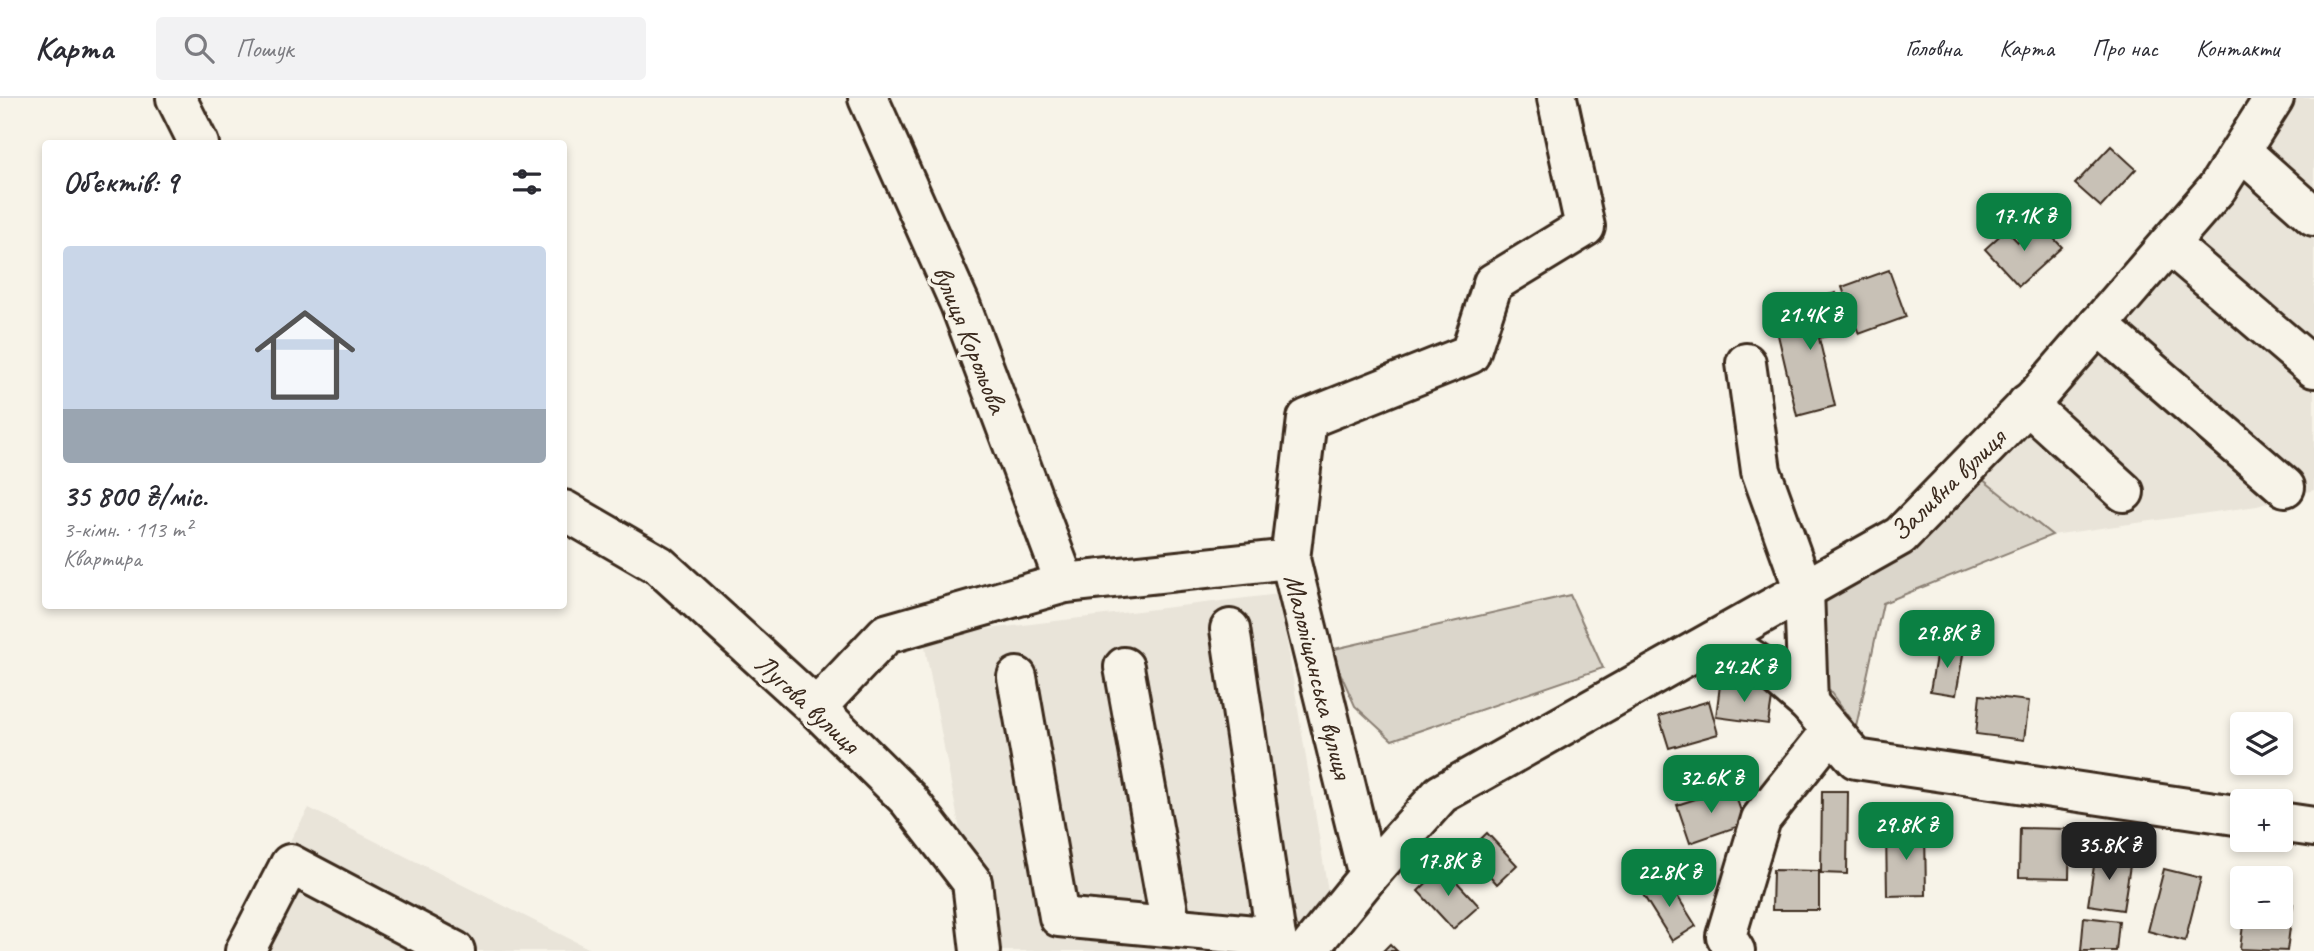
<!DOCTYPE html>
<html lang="uk">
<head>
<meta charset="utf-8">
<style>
  :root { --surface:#fff; --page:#f2f2f3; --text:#2b2b33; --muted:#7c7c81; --line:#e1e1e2; --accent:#0b8043 }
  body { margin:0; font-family:Caveat,sans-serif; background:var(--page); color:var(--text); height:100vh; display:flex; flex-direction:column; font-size:26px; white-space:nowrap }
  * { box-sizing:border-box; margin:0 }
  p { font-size:23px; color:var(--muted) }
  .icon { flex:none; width:38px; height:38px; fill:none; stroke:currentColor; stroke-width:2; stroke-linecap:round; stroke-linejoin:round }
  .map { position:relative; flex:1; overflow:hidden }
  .sheet { position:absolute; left:42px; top:42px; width:525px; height:469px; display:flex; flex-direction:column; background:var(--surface); border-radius:7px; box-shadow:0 4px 10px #0003 }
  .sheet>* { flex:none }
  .tools { position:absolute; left:2230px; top:614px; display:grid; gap:14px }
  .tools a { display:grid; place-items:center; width:63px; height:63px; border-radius:7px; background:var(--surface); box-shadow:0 4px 10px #0003; font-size:35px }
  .price { position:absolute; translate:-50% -60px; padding:0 16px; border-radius:14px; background:var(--accent); color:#fff; font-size:23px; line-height:46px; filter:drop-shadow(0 2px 4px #0008) }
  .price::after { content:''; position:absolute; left:50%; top:42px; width:21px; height:16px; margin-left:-10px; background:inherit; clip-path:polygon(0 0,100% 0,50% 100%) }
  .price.on { background:#222; color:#fff }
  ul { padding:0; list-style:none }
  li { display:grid; align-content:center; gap:14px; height:371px; padding:0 21px }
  li span { display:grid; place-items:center; height:217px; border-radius:7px; color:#555 }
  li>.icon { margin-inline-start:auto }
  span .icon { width:126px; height:126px; fill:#fffc; stroke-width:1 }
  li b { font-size:30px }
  h2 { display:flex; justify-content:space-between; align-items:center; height:84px; padding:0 21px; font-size:30px }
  header { display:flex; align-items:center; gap:42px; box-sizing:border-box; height:98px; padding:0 35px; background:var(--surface); border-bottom:2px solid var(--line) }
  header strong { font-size:33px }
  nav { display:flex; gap:38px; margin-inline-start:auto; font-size:24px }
  .search { width:490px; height:63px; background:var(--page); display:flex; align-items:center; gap:18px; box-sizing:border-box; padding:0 24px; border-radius:7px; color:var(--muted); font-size:26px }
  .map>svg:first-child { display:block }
  .built { fill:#e9e4d9 }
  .green { fill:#dbd6cb; stroke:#8b8074; stroke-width:2 }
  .building { fill:#c8c1b6; stroke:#3b2a1e; stroke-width:2 }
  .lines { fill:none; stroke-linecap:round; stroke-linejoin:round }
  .minor-casing { stroke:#3b2a1e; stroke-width:44 }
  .minor { stroke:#f7f3e8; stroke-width:38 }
  .labels { text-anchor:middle; stroke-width:7; stroke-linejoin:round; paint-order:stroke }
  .street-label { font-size:28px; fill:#3b2a1e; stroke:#f7f3e8 }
</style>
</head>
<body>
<header>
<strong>Карта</strong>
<div class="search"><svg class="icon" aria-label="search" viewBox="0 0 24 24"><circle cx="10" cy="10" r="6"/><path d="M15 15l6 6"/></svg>Пошук</div>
<nav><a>Головна</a><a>Карта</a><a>Про нас</a><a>Контакти</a></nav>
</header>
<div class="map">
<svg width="2314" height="853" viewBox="0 0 2314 853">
  <rect width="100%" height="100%" fill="#f7f3e8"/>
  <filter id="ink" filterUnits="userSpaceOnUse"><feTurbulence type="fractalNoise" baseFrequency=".0143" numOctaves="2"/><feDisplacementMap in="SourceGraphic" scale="14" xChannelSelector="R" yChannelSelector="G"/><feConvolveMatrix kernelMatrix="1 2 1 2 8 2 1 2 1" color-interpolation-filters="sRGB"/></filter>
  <g filter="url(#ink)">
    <g class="built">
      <polygon points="2274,0 2314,0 2314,392 2257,408 2052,437 1967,369"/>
      <polygon points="1279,496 1328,793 1284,853 983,853 923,539"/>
      <polygon points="309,710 594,853 226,853"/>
    </g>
    <g class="green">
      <polygon points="1967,369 2052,437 1883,505 1856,629 1807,562 1804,492"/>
      <polygon points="1570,497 1603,570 1392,642 1355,608 1330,552"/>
    </g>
    <g class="building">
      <polygon points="2111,48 2136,71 2101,109 2075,86"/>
      <polygon points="2039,125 2062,149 2019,188 1985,151 2006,132 2018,144"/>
      <polygon points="1889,172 1906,219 1859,236 1842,189"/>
      <polygon points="1836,195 1845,234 1819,240 1835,308 1797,318 1775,224 1799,218 1796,205"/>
      <polygon points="1938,547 1964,551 1956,597 1930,593"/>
      <polygon points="1720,587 1773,594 1768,626 1716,619"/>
      <polygon points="1980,597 2029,603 2024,642 1976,636"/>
      <polygon points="1709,603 1718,636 1669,650 1659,618"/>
      <polygon points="1733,689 1745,726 1690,745 1677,707"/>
      <polygon points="1822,693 1848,693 1847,776 1821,775"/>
      <polygon points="2020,730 2070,731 2069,780 2019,779"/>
      <polygon points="1925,731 1926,797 1887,798 1886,732"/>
      <polygon points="1487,735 1517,767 1497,786 1468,753"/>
      <polygon points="2096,755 2131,761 2123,812 2088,807"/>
      <polygon points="1443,769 1479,808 1453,831 1418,793"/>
      <polygon points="2164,771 2201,780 2185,843 2148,833"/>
      <polygon points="1773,772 1819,773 1819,812 1772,812"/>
      <polygon points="1666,780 1696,828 1672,843 1642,795"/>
      <polygon points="2280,804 2293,806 2287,853 2240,851 2244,819 2280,819"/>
      <polygon points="2084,819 2119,823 2116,853 2081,853"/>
      <polygon points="1390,846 1397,853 1383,853"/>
    </g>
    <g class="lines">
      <defs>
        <g id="minor">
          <polyline points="176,0 199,46"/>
          <polyline points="868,0 960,206 1065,485"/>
          <polyline points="2241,53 2314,118"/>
          <polyline points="2169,146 2314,270"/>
          <polyline points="2098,227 2285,389"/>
          <polyline points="1746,265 1761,373 1804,492 1808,605"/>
          <polyline points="2027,306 2124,394"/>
          <polyline points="564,412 659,467 816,610 908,701 972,784 980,853"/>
          <polyline points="1230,531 1276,839 1274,853"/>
          <polyline points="1720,541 1778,579 1808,605 1856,661 2242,718"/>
          <polyline points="1124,569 1171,829"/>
          <polyline points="1017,579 1059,819 1276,839"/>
          <polyline points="816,610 886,536 1065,485 1290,461"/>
          <polyline points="2280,724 2314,729"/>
          <polyline points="1368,778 1290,461 1307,321 1470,256 1493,185 1585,129 1557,0"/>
          <polyline points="245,853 290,766 455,853"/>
          <polyline points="1307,853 1368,778 1441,696 1900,438 2042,292 2217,90 2274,0"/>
          <polyline points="1735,853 1726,838 1761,721 1831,633"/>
        </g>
      </defs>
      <use href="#minor" class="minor-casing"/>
      <use href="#minor" class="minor"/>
    </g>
  </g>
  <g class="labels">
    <g class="street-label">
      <text transform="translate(971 241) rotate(68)" y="10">вулиця Корольова</text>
      <text transform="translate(1947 386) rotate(-44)" y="10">Заливна вулиця</text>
      <text transform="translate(1319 578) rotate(76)" y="10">Малоліщанська вулиця</text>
      <text transform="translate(808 605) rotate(43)" y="10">Лугова вулиця</text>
    </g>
  </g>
</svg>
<div class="tools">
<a><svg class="icon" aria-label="layers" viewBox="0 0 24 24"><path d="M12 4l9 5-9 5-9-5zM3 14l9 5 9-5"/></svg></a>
<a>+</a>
<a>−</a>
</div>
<b class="price" style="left:2024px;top:155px">17.1K ₴</b>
<b class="price" style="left:1810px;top:254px">21.4K ₴</b>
<b class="price" style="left:1947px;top:572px">29.8K ₴</b>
<b class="price" style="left:1744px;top:606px">24.2K ₴</b>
<b class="price" style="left:1711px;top:717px">32.6K ₴</b>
<b class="price" style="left:1906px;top:764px">29.8K ₴</b>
<b class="price on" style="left:2109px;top:784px">35.8K ₴</b>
<b class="price" style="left:1448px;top:800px">17.8K ₴</b>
<b class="price" style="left:1669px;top:811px">22.8K ₴</b>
<section class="sheet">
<h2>Об’єктів: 9<svg class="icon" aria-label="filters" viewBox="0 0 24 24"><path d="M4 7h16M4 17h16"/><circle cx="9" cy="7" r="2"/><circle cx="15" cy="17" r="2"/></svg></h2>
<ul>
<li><span style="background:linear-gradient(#c9d6e8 75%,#9aa5b1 0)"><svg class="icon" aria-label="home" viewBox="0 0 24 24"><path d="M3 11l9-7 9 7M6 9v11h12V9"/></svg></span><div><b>35 800 ₴/міс.</b><p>3-кімн. · 113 m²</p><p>Квартира</p></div></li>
</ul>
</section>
</div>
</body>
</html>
